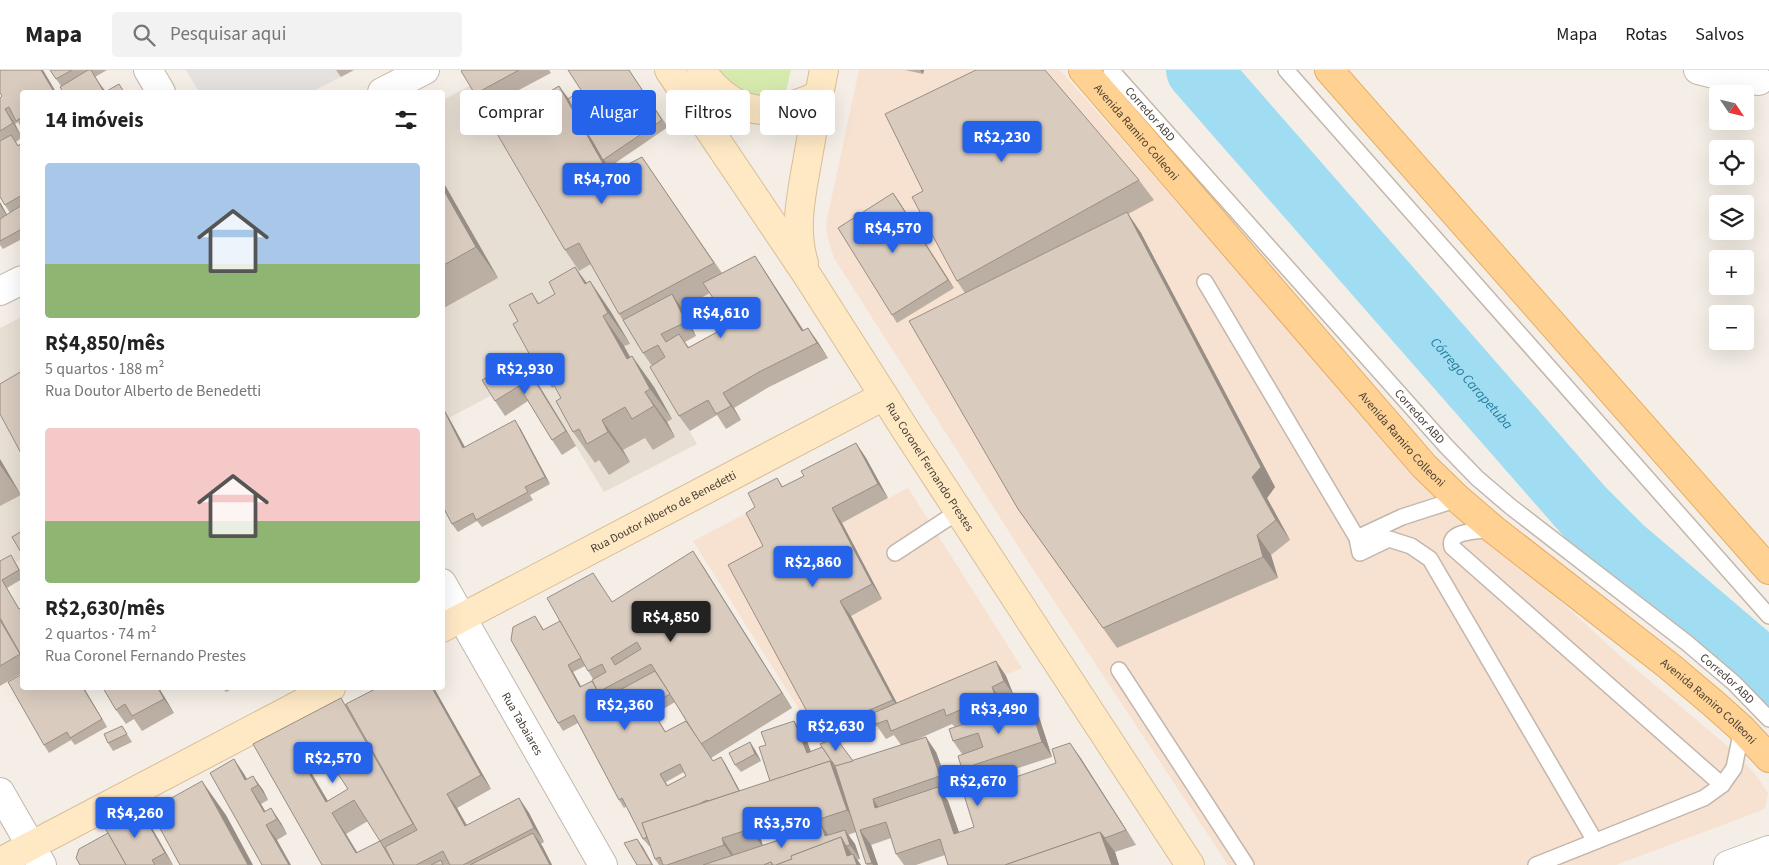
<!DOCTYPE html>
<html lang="pt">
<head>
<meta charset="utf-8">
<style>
  :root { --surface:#fff; --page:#f2f2f2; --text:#222; --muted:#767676; --line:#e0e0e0; --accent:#2563eb }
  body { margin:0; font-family:"Source Sans 3",sans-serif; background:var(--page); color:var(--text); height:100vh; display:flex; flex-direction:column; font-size:19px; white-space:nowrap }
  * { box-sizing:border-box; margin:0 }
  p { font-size:16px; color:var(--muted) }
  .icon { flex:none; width:28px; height:28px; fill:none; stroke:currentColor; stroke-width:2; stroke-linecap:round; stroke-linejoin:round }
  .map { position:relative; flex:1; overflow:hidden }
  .side { position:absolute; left:20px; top:20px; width:425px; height:600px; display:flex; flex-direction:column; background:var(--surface); border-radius:5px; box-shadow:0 5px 20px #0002 }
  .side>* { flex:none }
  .hud { position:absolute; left:460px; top:20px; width:475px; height:45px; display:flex; gap:10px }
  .needle { width:32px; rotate:125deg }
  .buttons { position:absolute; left:1709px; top:15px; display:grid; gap:10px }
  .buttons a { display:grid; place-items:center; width:45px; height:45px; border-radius:5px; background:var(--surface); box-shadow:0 5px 20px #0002; font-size:25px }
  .price { position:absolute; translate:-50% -42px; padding:0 11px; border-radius:5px; background:var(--accent); color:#fff; font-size:16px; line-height:32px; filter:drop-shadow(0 1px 2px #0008) }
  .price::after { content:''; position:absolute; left:50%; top:30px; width:15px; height:11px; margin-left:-8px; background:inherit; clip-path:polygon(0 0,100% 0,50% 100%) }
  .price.active { background:#222; color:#fff }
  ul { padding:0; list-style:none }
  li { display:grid; align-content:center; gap:10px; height:265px; padding:0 25px }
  li span { display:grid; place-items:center; height:155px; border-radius:5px; color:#555 }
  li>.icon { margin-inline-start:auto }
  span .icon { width:90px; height:90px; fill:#fffc; stroke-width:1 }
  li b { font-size:21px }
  h2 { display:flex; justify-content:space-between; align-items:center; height:60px; padding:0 25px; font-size:21px }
  .pill { padding:0 18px; border-radius:5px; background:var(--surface); box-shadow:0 5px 20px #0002; font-size:18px; line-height:45px }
  .pill.active { background:var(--accent); color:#fff }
  header { display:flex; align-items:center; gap:30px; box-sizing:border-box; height:70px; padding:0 25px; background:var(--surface); border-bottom:1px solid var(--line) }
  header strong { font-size:24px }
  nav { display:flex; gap:28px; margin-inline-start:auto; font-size:18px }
  .search { width:350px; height:45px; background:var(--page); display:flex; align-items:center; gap:12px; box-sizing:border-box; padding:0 18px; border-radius:5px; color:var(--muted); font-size:19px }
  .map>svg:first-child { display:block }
  .residential { fill:#e8dfd4 }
  .commercial { fill:#f7e1d1 }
  .green { fill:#d7eaae }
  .parking { fill:#e5e1df }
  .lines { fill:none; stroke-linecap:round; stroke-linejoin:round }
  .river { stroke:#a0ddf3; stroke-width:64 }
  .service-casing { stroke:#c3b7ac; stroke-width:18 }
  .minor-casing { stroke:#c3b7ac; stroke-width:30 }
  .tertiary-casing { stroke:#c3b7ac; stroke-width:30 }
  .secondary-casing { stroke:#d9be97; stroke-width:30 }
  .primary-casing { stroke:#e8ac60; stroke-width:30 }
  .service { stroke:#fff; stroke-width:15 }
  .minor { stroke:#fff; stroke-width:28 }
  .tertiary { stroke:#fff; stroke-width:28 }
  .secondary { stroke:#ffe9c5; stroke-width:28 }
  .primary { stroke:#ffd294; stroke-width:28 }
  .wall { fill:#bbafa3; fill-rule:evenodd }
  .shaded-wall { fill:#988e85 }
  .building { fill:#d9cbbe; stroke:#988e85; fill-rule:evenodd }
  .labels { text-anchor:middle; stroke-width:5; stroke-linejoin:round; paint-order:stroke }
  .street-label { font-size:12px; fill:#473e35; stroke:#fff }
  .water-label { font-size:14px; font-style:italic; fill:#267c9e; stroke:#fff }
</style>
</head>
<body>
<header>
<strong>Mapa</strong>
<div class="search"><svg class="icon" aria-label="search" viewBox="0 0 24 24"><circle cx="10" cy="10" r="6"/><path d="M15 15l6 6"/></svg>Pesquisar aqui</div>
<nav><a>Mapa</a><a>Rotas</a><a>Salvos</a></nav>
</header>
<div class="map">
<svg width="1769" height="795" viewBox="0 0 1769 795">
  <rect width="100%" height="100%" fill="#f4eee6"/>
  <g class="residential">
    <polygon points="471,15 579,200 593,193 697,374 604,422 532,304 443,351 443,30"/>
    <polygon points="22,247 22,489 0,501 0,258"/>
  </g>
  <g class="commercial">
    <polygon points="859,0 1060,0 1425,414 1534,507 1619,585 1736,683 1755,704 1768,723 1765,738 1760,741 1616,795 1228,795 1029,493 834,188 828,169 826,154"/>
    <polygon points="908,418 1022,598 826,682 693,471 787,422 812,469"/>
  </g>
  <polygon class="green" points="712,0 791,0 785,25 772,32 747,27"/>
  <polygon class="parking" points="186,0 337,0 341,7 311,22 199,22"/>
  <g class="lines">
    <path class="river" id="s1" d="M1198 0 1584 441 1620 477 1769 604"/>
    <defs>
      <g id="service">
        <path id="s2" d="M1111 0 1446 376 1477 408 1511 437 1687 573 1734 613 1769 649"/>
        <polyline points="1286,0 1769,546"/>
        <polyline points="1205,212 1357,468"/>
        <polyline points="1458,429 1402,447 1357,468 1360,483 1389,469 1411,476 1430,489 1595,771"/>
        <path d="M1493 459C1481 461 1447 460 1452 477L1722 715"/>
        <polyline points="895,483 959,441"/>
        <polyline points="1119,600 1246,795"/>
        <polyline points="1536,795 1704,728 1722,715 1734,698 1742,659"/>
      </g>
      <g id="minor">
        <polyline points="148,0 161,22"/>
        <polyline points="1698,0 1725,7 1759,11"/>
        <polyline points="382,22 425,0"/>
        <polyline points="0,221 22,210"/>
        <path id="s3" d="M442 513 603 795"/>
        <polyline points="0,722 31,776"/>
      </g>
      <g id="tertiary">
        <polyline points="31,776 42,795"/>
        <polyline points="1728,795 1769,780"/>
      </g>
      <g id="secondary">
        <path id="s4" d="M669 0 807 205 905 359 1190 795"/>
        <path d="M701 0C718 24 742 43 773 40 789 38 804 31 818 26"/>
        <path d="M804 193C793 158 802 122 808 87 813 58 818 29 824 0"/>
        <path id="s5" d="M442 558 884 326"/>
        <polyline points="0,792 331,618"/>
      </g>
      <g id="primary">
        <path id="s6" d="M1083 0 1424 396 1458 429 1493 459 1669 596 1714 634 1742 659 1769 688"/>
        <polyline points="1329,0 1769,500"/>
      </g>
    </defs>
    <use href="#service" class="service-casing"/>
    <use href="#minor" class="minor-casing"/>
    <use href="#tertiary" class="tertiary-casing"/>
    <use href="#secondary" class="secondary-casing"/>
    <use href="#primary" class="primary-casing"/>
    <use href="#service" class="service"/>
    <use href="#minor" class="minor"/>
    <use href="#tertiary" class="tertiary"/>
    <use href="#secondary" class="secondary"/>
    <use href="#primary" class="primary"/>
  </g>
  <g class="wall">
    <polygon points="50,0 107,0 95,7 105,22 125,22 63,22 61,16"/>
    <polygon points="336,0 354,0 341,7"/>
    <polygon points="463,0 549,0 551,3 485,38 475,24"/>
    <path d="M629 0 668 57 608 98 606 95 611 103 642 87 722 203 755 186 803 260 808 258 828 288 769 317 734 338 741 350 726 359 717 345 690 361 679 346 652 296 643 283 619 244 591 194 579 201 565 180 514 52 559 16 568 29ZM710 223 731 254 689 277 685 272 696 266 682 238Z"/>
    <polygon points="905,0 924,0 923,4"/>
    <polygon points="22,22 22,59 18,52 15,54 22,67 16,72 18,75 22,73 22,169 3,179 0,175 0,132 7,145 10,143 0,127 0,28"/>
    <polygon points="442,110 498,208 442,239"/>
    <polygon points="1139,110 1154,130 1128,144 1141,163 1275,417 1267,428 1290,470 1271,485 1278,508 1117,578 1018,439 965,223 957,211"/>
    <polygon points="898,130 954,218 897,253 892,245"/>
    <polygon points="575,197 586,213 590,211 611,242 630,274 624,276 630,287 632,286 654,317 672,349 667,352 675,367 653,380 645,368 623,380 630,392 609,405 599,390 595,393 573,362 561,328 555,316 552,318 531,287 518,251 532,223 539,233 555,224"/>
    <polygon points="522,290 532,304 576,376 562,385 552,370 528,331 505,346 495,331"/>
    <polygon points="444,340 449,348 465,377 520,358 550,414 530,425 533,430 482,457 477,451 458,462 452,454"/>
    <path d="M856 373 866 388 888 428 842 453 882 529 851 546 897 633 996 591 1006 606 1014 626 1002 631 1005 639 995 644 1029 633 1039 647 1052 687 972 713 962 699V684L953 671 955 657 952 654 909 673 936 682 950 720 942 723 948 731 959 763 974 757 1080 687 1136 775 1115 782 1119 795H948L945 785 916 795H904L896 784 891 768 871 775 878 795H867L856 762 848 765 855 774 860 789 857 790 861 795H659L655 789 650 776H649L643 769 627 736 624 738 619 730 578 653 563 661 558 653 535 546 544 560 560 551 593 503 612 532 703 496 792 638 711 688 713 691 721 687 726 695 740 721 770 711 805 666 811 682 822 677 825 672 818 662 763 476 755 437 777 408 783 417 804 406ZM585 596 593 609 592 611 581 617 573 602ZM675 632 686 651 666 662 655 644ZM877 656 886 669 894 665 901 675 853 691 839 672ZM684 702 686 706 668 716 666 712ZM774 765 778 770 762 775 761 769Z"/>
    <polygon points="0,389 21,425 0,436"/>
    <polygon points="0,491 16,493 22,504 22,509 7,518 19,539 22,537 22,603 0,616"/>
    <polygon points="22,618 84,618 107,657 75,675 71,670 49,683 44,675"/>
    <polygon points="103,618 159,618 174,643 142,661 134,649 126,654 116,640"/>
    <polygon points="223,618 234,618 226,622"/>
    <path d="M434 618 491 719 457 738 467 755 519 728 529 743 544 772 541 774 552 795H322L253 674 346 634ZM330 693 348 719 328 731 312 704ZM368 751 380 771 357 783 346 764Z"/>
    <polygon points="122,656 132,672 113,681 108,673"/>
    <polygon points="750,672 755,680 761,691 741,702 735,695"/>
    <polygon points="234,689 247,709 253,706 263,720 268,730 261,734 265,742 271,738 281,753 287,764 277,770 262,795"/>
    <polygon points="138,736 148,751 173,795 80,795 108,763"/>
  </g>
  <g class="shaded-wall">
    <polygon points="41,0 43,0 56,22 54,22"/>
    <polygon points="91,0 100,14 106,22 104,22"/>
    <polygon points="920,0 924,0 923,4"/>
    <polygon points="559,16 574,36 623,124 609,104"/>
    <polygon points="5,39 15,54 22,68 13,53"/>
    <polygon points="442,110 498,208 476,177 442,117"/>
    <polygon points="893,123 898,130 954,218 948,210"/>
    <polygon points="0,132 11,152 0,135"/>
    <polygon points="1127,142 1141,163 1275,417 1267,428 1290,470 1276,450 1252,407"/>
    <polygon points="755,186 765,201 813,275 802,261"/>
    <polygon points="575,197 597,227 606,245 585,214"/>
    <polygon points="590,211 611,242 630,274 608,243"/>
    <polygon points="672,224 682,238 696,266 686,252"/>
    <polygon points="603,246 624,276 648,320 627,289"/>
    <polygon points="808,258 818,272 828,288 817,273"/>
    <polygon points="632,286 654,317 672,349 650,319"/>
    <polygon points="522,290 532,304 576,376 566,361"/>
    <polygon points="645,322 667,352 675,367 654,336"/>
    <polygon points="723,323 734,338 741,350 731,336"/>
    <polygon points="444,340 449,348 469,385 463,378"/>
    <polygon points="515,350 520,358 550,414 545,407"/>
    <polygon points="602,350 623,380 630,392 608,362"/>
    <polygon points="856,373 866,388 888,428 878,414"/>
    <polygon points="0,389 21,425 0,395"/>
    <polygon points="832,438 842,453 882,529 872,514"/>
    <polygon points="1257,465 1271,485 1278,508 1263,487"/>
    <polygon points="693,481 703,496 792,638 782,623"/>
    <polygon points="840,531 851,546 903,645 893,630"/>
    <polygon points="996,591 1006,606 1014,626 1004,611"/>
    <polygon points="568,595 573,602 586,625 580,617"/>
    <polygon points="992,617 1002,631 1005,639 995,625"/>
    <polygon points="83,618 84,618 107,657 102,649"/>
    <polygon points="158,618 159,618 174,643 164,629"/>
    <polygon points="432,618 434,618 491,719 481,705"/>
    <polygon points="1029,633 1039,647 1052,687 1042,672"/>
    <polygon points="794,651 805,666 817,698 807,683"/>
    <polygon points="926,667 936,682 950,720 940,706"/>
    <polygon points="750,672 755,680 761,691 755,684"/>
    <polygon points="1070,673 1080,687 1136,775 1126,760"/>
    <polygon points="298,684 312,704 334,742 326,732"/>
    <polygon points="721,687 726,695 751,742 746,734"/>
    <polygon points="234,689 244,704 252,719 245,710"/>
    <polygon points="830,691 845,711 862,761 847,740"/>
    <polygon points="253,706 263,720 268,730 258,715"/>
    <polygon points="202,711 226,745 253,795 248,795"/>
    <polygon points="938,717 948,731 965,779 954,764"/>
    <polygon points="251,719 261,734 272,752 264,742"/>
    <polygon points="447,724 457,738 475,771 465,756"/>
    <polygon points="519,728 529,743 544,772 534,758"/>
    <polygon points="873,729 883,744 886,752 875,738"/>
    <polygon points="138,736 148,751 173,795 165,783"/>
    <polygon points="271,738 281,753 287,764 277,749"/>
    <polygon points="332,743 346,764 365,795 356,783"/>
    <polygon points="746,749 761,769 764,779 750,759"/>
    <polygon points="266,755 277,770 291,795 289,795"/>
    <polygon points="822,756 832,770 825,766"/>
    <polygon points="845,760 855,774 860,789 850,775"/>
    <polygon points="860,760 871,775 878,795 873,795 872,793"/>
    <polygon points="1100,762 1115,782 1119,795 1112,795"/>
    <polygon points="533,763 543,777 552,795 550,795"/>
    <polygon points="841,767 853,786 853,784 861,795 853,795 847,786"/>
    <polygon points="722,768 736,789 738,795 724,775"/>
    <polygon points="637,769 643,777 653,795 652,795"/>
  </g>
  <g class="building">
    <polygon points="0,0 41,0 54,22 22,22 22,47 16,51 9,37 5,39 13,53 0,61 0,28 2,26 0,23"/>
    <polygon points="50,0 72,0 56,9"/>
    <polygon points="88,0 91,0 104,22 63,22 60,17"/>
    <polygon points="463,0 519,0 475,24 461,1"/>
    <polygon points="568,0 629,0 662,50 603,90 568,29 581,20"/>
    <polygon points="976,0 1045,0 1139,110 957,211 912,127 923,121 885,44"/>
    <polygon points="119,14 124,22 105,22"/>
    <polygon points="559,16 609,104 642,87 714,193 619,244 579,173 565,180 496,62 514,52 510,45"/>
    <polygon points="11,65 18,76 22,73 22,125 5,135 0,127 0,71"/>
    <polygon points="442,117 476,177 442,196"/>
    <polygon points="893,123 948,210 892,245 838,158"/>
    <polygon points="22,135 22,164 20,160 0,171 0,149"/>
    <polygon points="1127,142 1261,397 1252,407 1276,450 1257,465 1263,487 1103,558 1018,439 909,251"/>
    <polygon points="755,186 802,261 808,258 817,273 759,302 723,323 731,336 716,344 708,330 679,346 650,297 665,287 658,275 643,283 623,250 672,224 686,252 661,264 666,272 679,264 688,278 752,243 745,232 723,243 703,213"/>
    <polygon points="575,197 585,214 590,211 608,243 603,246 627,289 632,286 650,319 645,322 654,336 632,349 625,337 602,350 608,362 587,374 579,359 573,362 556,331 561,328 537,284 531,287 513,254 518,251 509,235 532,223 538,234 555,224 549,212"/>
    <polygon points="522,290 566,361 552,370 519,316 495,331 482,310"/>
    <polygon points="22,301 22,385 0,344 0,314"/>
    <polygon points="444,340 463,378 515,350 545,407 525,417 528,422 476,450 473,443 452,454 442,435 442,341"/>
    <polygon points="856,373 878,414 832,438 872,514 840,531 893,630 818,662 728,495 763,476 746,443 755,437 748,423 777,408 782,417 804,406 801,401"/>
    <polygon points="22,461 22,484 12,467"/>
    <path d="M693 481 782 623 701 674 651 594 598 622 592 610 606 602 602 594 588 601 547 528 593 503 612 532ZM637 572 641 579 615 595 611 588Z"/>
    <polygon points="11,485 19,500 2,510 19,539 22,537 22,587 0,548 0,491"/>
    <path d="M535 546 543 560 560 551 581 588 568 595 580 617 592 611 598 622 603 629 655 601 670 624 650 636 665 662 686 651 713 691 721 687 739 721 708 731 707 730 699 734 642 753 647 767 643 769 622 728 619 730 574 645 558 653 511 570 513 557ZM680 694 686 706 667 716 660 704Z"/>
    <polygon points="0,550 20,584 0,596"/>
    <polygon points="996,591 1004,611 992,617 995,625 946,646 944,639 891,661 887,650 876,654 871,644"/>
    <polygon points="22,604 22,618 83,618 102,649 70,668 67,662 44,675 8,612"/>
    <polygon points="103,618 158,618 164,629 132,646 125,634 116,640"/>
    <polygon points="377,618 432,618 481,705 447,724 465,756 519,728 534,758 463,795 450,795 443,781 416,795 394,795 385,777 417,760 346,634"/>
    <path d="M341 628 413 754 380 771 354 730 332 743 356 783 380 771 394 795H322L253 674ZM317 672 348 719 326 732 298 684Z"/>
    <polygon points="1029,633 1042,672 962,699 958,686 983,677 978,663 953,671 949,659"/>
    <polygon points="794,651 807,683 822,677 835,696 830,691 770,711 759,677 766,675 761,662"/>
    <polygon points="122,656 127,664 108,673 104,664"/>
    <polygon points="926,667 940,706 873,729 875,738 938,717 954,764 974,757 964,725 1056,693 1052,679 1070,673 1126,760 1105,768 1100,762 1005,795 948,795 940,769 896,784 886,752 860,760 872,793 866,794 835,696"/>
    <polygon points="836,668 853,691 835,696 820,674"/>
    <polygon points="750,672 755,684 735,695 729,683"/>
    <polygon points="234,689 245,710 253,706 258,715 251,719 264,742 271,738 277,749 266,755 289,795 262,795 210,703"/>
    <polygon points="830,691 847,740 774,764 767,742 746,749 750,759 722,768 724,775 667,795 663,795 660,787 655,789 642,753"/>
    <polygon points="202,711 248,795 180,795 150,740"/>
    <polygon points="138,736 165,783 152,790 155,795 126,795 104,756"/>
    <polygon points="822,756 825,766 845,760 850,775 846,776 841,767 791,786 792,789 776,795 773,795 771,792 764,795 703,795"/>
    <polygon points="1100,762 1112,795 1005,795"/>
    <polygon points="108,763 126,795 80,795 76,788 79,779"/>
    <polygon points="533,763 550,795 470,795"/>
    <polygon points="841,767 847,786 853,784 857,795 776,795 792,789 791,786"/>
    <polygon points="637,769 652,795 637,795 624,773"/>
    <polygon points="441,790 443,795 431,795"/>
    <polygon points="771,792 772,795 764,795"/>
  </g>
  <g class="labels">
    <g class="street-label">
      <text dy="4" stroke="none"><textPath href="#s2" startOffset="59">Corredor ABD</textPath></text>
      <text dy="4" stroke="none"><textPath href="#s6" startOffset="82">Avenida Ramiro Colleoni</textPath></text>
      <text dy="4" stroke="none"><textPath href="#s2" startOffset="464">Corredor ABD</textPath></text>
      <text dy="4" stroke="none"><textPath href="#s6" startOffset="488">Avenida Ramiro Colleoni</textPath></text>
      <text dy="4" stroke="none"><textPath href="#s4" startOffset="475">Rua Coronel Fernando Prestes</textPath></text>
      <text dy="4" stroke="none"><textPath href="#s5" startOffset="250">Rua Doutor Alberto de Benedetti</textPath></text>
      <text dy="4" stroke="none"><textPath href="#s2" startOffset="869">Corredor ABD</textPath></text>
      <text dy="4" stroke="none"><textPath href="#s6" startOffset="892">Avenida Ramiro Colleoni</textPath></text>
      <text dy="4" stroke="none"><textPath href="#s3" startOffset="162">Rua Tabaiares</textPath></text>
    </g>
    <g class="water-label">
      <text dy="5" stroke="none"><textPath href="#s1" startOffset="416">Córrego Carapetuba</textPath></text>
    </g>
  </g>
</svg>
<div class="buttons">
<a><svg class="needle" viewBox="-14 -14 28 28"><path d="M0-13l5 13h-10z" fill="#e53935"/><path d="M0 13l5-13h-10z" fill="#767676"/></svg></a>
<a><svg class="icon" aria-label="locate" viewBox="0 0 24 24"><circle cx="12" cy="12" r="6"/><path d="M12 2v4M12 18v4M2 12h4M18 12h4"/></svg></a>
<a><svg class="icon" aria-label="layers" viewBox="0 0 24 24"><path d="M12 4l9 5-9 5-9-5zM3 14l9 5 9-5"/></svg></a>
<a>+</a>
<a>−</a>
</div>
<b class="price" style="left:1002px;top:93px">R$2,230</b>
<b class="price" style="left:602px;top:135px">R$4,700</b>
<b class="price" style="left:893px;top:184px">R$4,570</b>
<b class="price" style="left:721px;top:269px">R$4,610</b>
<b class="price" style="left:525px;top:325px">R$2,930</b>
<b class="price" style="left:813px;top:518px">R$2,860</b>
<b class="price active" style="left:671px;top:573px">R$4,850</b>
<b class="price" style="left:625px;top:661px">R$2,360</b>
<b class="price" style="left:999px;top:665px">R$3,490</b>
<b class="price" style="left:836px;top:682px">R$2,630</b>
<b class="price" style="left:333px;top:714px">R$2,570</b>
<b class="price" style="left:978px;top:737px">R$2,670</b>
<b class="price" style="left:135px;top:769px">R$4,260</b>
<b class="price" style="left:782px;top:779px">R$3,570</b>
<div class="hud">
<a class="pill">Comprar</a>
<a class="pill active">Alugar</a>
<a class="pill">Filtros</a>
<a class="pill">Novo</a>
</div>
<section class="side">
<h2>14 imóveis<svg class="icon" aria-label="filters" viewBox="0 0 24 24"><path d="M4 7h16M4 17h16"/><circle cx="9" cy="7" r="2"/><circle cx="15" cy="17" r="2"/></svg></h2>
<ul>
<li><span style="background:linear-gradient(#a9c7e8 65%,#8fb573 0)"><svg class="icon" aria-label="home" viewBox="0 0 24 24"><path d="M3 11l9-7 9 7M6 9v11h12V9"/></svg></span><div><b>R$4,850/mês</b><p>5 quartos · 188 m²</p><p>Rua Doutor Alberto de Benedetti</p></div></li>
<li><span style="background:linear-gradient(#f6c9c9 60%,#8fb573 0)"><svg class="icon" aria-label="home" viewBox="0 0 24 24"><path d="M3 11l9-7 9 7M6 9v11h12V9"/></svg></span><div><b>R$2,630/mês</b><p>2 quartos · 74 m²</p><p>Rua Coronel Fernando Prestes</p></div></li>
</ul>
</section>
</div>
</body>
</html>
